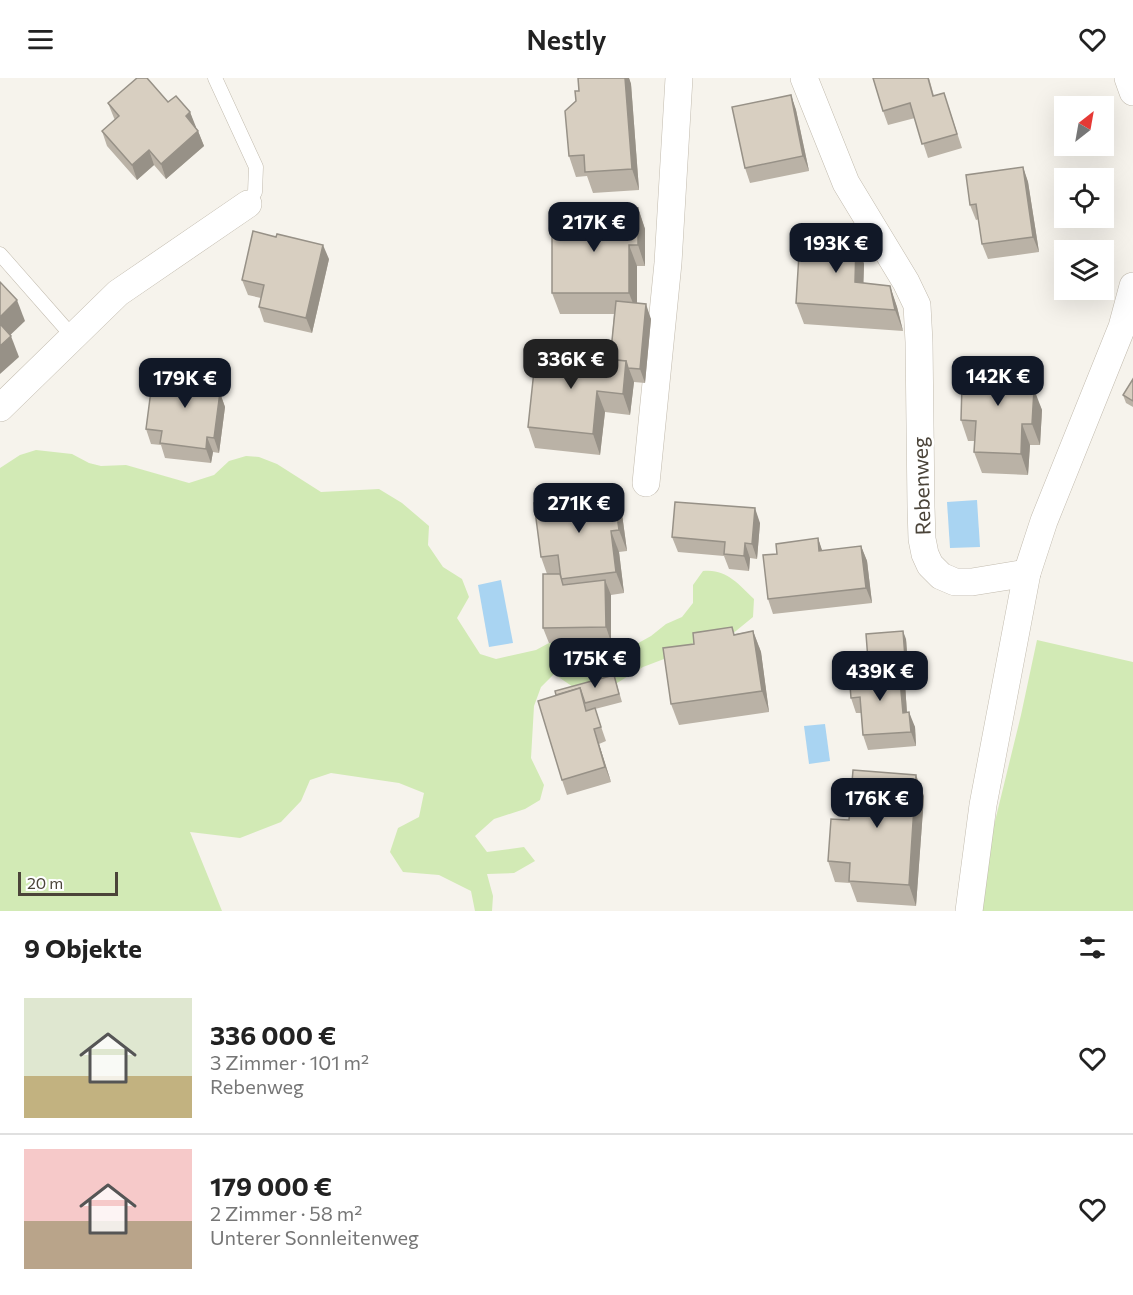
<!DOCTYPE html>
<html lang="de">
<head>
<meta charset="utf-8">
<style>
  :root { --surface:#fff; --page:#f6f6f6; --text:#222; --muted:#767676; --line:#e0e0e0; --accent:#111827 }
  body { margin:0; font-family:Commissioner,sans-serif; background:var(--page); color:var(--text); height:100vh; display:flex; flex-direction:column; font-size:22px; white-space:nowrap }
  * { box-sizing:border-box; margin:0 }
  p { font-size:20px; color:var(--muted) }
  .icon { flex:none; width:33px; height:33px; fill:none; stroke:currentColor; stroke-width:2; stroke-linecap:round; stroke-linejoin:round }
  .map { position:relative; height:833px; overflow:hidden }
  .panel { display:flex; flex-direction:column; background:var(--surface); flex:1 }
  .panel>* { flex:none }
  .needle { width:39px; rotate:31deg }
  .fabs { position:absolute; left:1054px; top:18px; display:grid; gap:12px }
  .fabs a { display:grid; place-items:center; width:60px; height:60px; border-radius:0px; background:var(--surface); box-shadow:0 6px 24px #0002; font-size:30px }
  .scale { position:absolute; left:18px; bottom:15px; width:100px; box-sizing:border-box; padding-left:6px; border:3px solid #4b4439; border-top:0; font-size:16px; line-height:21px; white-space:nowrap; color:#4b4439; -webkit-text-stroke:4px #fff; paint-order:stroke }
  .price { position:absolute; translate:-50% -51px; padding:0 14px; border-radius:12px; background:var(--accent); color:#fff; font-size:20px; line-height:39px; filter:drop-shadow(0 2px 3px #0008) }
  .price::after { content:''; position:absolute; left:50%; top:36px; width:18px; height:14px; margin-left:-9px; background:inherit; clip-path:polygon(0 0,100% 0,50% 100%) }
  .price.on { background:#222; color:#fff }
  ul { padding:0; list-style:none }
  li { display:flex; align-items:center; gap:18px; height:150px; padding:0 24px }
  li+li { border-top:2px solid var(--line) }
  li span { display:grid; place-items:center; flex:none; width:168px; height:120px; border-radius:0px; color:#555 }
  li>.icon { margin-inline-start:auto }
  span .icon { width:72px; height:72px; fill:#fffc; stroke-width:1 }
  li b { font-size:26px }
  h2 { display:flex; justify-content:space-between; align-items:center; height:72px; padding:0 24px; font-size:26px }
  header { display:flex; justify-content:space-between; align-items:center; height:78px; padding:0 24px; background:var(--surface); font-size:27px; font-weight:600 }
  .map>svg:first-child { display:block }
  .green { fill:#d2eab5 }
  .water { fill:#a9d4f2 }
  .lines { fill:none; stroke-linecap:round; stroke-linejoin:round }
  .lane-casing { stroke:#c2bbae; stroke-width:15 }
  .street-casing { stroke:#c2bbae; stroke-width:28 }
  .lane { stroke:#fff; stroke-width:14 }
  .street { stroke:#fff; stroke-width:27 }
  .wall { fill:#bab2a6 }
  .shaded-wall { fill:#979187 }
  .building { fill:#d8cfc1; stroke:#979187; stroke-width:1.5 }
  .labels { text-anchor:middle; stroke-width:5; stroke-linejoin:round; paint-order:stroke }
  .street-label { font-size:21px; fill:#4b4439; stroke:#fff }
</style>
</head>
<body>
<header><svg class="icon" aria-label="menu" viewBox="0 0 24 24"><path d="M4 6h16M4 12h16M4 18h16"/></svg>Nestly<svg class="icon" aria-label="heart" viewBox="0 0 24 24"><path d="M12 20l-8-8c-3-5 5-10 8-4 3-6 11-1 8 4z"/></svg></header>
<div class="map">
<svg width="1133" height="833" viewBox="0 0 1133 833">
  <rect width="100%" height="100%" fill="#f6f3ec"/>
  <g class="green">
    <path d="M36 372 72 376 89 385 101 388 126 387 189 405 214 397 229 383 246 378 259 379 277 386 321 414 379 411 402 425 429 448 428 467 443 489 462 501 469 519 457 540 480 576 496 581 536 572 549 565 611 564 633 568 651 558 666 546 682 539 693 525V507L703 493C725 490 739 506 754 521L753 539 731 557 697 563 664 581 643 589 617 605 582 615 554 596 541 609 534 628 531 680 544 707 540 722 525 731 494 741 475 758 487 774 524 769 535 783 514 795 487 796 493 818 492 833H475L471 813 439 797 403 794 390 774 398 750 419 739 424 715 399 705 331 695 310 702 301 723 281 744 240 760 190 754 222 833H0V390L20 377Z"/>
    <polygon points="1037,562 1133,584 1133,833 973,833 1021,637"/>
  </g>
  <g class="water">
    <polygon points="977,422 980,469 950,470 947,424"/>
    <polygon points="501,502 513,565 489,569 478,507"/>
    <polygon points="825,646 830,683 809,686 804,648"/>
  </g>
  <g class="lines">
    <defs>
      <g id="lane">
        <polyline points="215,0 256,89 255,114 248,126"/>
        <polyline points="0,176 73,259"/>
      </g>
      <g id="street">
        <polyline points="804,0 846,105 906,204 917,227 919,264 921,429 922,461 925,476 930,487 941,498 955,504 972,504 1027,495"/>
        <polyline points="1128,0 1133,14"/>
        <polyline points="0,330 118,215 248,126"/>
        <polyline points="646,405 668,185 679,0"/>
        <polyline points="969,833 983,727 1027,495 1044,443 1122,249 1133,208"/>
      </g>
    </defs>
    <use href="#lane" class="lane-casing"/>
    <use href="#street" class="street-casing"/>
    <use href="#lane" class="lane"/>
    <use href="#street" class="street"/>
  </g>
  <g class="wall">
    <polygon points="578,0 629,0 631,6 639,112 593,115 587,98 576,99 569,78 576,23 579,13"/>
    <polygon points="873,0 929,0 934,18 949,30 962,70 928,80 915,40 888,47 883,33"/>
    <polygon points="791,17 796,32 809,93 750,105 745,90"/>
    <polygon points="168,24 190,34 195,49 198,53 204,68 166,101 154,87 137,102 107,68 102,53 115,42 114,40 108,25"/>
    <polygon points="1023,89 1028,104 1039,174 988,181 982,166 979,141 976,142 970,127"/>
    <polygon points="638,130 645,151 645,188 637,188 637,226 651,241 645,305 634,304 630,337 605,334 600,377 535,370 528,349 610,282 614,236 560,236 552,215 612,140"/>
    <polygon points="853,152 864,186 863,205 890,208 897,229 903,253 804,246 796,225"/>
    <polygon points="329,181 312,255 264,244 259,229 261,220 248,217 242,202"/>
    <polygon points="1025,285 1032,306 1032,310 1042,332 1040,367 1030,367 1028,397 982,395 974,374 975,363 968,363 961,342"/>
    <polygon points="216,296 221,311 220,315 225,329 219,375 213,374 211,385 165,380 161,367 151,366 146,351 167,307"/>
    <polygon points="1133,301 1133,329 1126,325 1123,317"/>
    <polygon points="614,415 622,436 627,473 619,474 624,515 611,517 611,564 549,565 543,550 547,496 541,479"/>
    <polygon points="760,445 757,481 750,480 749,493 729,491 724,478 678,474 672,459"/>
    <polygon points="818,460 822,473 861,468 867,483 872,525 773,536 768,521 777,476"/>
    <polygon points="753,553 761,574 769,634 679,647 671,626 694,566 735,556"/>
    <polygon points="906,561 908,588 871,590 868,582"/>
    <polygon points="614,597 622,624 595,631 606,663 599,666 611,704 567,717 562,702 556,617"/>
    <polygon points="905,606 907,635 915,649 916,668 868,672 863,657 861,635 856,635 851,620"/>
    <polygon points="924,718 916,828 857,824 850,805 835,804 828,783 849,742"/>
  </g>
  <g class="shaded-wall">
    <polygon points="625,0 629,0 631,6 639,112 632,91"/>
    <polygon points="791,17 796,32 809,93 803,78"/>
    <polygon points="190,34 196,49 191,53 186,38"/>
    <polygon points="198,53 204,68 166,101 161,86"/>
    <polygon points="149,72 154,87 137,102 132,87"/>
    <polygon points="1023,89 1028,104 1039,174 1033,159"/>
    <polygon points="638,130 645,151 645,188 638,167"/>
    <polygon points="853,152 864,186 863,225 855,204"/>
    <polygon points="323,167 329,181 312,255 306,240"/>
    <polygon points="629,167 637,188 637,236 629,215"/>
    <polygon points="890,208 897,229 903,253 895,232"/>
    <polygon points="17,222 25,243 4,263 0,253 0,239"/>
    <polygon points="646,226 651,241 645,305 640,291"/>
    <polygon points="11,258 19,279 0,296 0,268"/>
    <polygon points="626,283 634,304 630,337 623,316"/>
    <polygon points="1025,285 1032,306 1031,331 1023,310"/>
    <polygon points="216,296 221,311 220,315 225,329 219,375 214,360 213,313"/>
    <polygon points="1034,311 1042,332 1040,367 1032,346"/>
    <polygon points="597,313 605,334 600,377 593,356"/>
    <polygon points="1022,346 1030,367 1028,397 1021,376"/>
    <polygon points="207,359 213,374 211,385 206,371"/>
    <polygon points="614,415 622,436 627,473 619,452"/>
    <polygon points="755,430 760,445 757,481 752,466"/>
    <polygon points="611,453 619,474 624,515 616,494"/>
    <polygon points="818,460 823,475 819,473"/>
    <polygon points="745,465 750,480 749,493 744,478"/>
    <polygon points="861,468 867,483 872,525 866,510"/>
    <polygon points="605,502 611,517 611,564 606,549"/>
    <polygon points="753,553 761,574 769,634 762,613"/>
    <polygon points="903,553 906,561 908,588 905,580"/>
    <polygon points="899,591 905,606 908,650 903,635"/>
    <polygon points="909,634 915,649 916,668 911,654"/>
    <polygon points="594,651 599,666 611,704 605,689"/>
    <polygon points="916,697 924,718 916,828 909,807"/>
  </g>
  <g class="building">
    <polygon points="137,0 147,0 168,24 176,18 190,34 186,38 198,53 161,86 149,72 132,87 102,53 119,38 108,25"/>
    <polygon points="578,0 625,0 632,91 585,94 584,77 569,78 565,33 576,23 575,13 579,13"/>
    <polygon points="873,0 928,0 933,18 944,15 957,56 922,66 910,25 883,33"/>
    <polygon points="791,17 803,78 745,90 732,29"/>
    <polygon points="1023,89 1033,159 982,166 976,126 970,127 966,97"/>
    <polygon points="613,130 638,130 638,167 629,167 629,215 552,215 552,140 612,140"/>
    <polygon points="820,152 853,152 856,165 855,204 890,208 895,232 796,225 800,160"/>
    <polygon points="253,153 276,159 277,156 323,167 306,240 259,229 264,207 242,202"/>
    <polygon points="0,204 17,222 0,239"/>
    <polygon points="616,223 646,226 640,291 628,290 626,283 610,282"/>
    <polygon points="0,246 11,258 0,268"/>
    <polygon points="536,274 626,283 623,316 597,313 593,356 528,349"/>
    <polygon points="978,283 1025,285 1023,310 1034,311 1032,346 1022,346 1021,376 974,374 976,343 961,342 962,306 977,307"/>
    <polygon points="169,291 216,296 213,313 220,314 214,360 207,359 206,371 160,365 162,353 146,351 152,305 167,307"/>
    <polygon points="1133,301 1133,323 1123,317"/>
    <polygon points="614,415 619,452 611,453 616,494 561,501 558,477 541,479 534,425"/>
    <polygon points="675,424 755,430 752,466 745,465 744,478 724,476 725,464 672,459"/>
    <polygon points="818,460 819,473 861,468 866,510 768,521 763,477 777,476 776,466"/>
    <polygon points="543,496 560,496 563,507 605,502 606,549 543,550"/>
    <polygon points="732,549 734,557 753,553 762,613 671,626 663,570 694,566 693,555"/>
    <polygon points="903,553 905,580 868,582 866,556"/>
    <polygon points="899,591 903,635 909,634 911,654 863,657 860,619 851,620 849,595"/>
    <polygon points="614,597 619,616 585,625 580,610 556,617 555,613"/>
    <polygon points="580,610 586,633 595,630 601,649 594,651 605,689 562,702 538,623"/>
    <polygon points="853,692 916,697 909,807 849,803 850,785 828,783 831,741 849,742"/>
  </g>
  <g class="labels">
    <g class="street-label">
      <text transform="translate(922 408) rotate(-92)" y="7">Rebenweg</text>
    </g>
  </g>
</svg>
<div class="fabs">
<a><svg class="needle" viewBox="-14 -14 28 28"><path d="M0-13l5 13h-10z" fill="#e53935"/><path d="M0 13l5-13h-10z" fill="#767676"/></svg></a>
<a><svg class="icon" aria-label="locate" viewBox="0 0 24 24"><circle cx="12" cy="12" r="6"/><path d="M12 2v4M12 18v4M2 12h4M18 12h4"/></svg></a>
<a><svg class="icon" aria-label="layers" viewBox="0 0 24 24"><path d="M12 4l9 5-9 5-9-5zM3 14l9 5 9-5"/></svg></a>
</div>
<div class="scale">20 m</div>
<b class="price" style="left:594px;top:175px">217K €</b>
<b class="price" style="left:836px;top:196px">193K €</b>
<b class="price on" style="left:571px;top:312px">336K €</b>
<b class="price" style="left:998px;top:329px">142K €</b>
<b class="price" style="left:185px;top:331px">179K €</b>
<b class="price" style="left:579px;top:456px">271K €</b>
<b class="price" style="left:595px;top:611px">175K €</b>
<b class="price" style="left:880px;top:624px">439K €</b>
<b class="price" style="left:877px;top:751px">176K €</b>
</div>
<section class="panel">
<h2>9 Objekte<svg class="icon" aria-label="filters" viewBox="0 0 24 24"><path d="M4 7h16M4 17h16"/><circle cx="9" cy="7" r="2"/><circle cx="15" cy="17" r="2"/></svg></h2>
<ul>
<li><span style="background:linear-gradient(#dfe7d0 65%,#c2b280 0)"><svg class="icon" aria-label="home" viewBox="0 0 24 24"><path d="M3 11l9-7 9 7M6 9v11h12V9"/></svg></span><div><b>336 000 €</b><p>3 Zimmer · 101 m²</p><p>Rebenweg</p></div><svg class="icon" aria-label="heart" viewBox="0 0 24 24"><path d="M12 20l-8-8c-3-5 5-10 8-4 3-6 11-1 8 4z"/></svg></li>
<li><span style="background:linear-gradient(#f6c9c9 60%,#b9a48a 0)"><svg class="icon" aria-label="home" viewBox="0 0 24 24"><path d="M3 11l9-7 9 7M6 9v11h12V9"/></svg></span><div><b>179 000 €</b><p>2 Zimmer · 58 m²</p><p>Unterer Sonnleitenweg</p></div><svg class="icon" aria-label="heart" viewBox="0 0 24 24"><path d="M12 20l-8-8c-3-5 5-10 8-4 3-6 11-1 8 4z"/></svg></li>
</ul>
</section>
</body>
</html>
